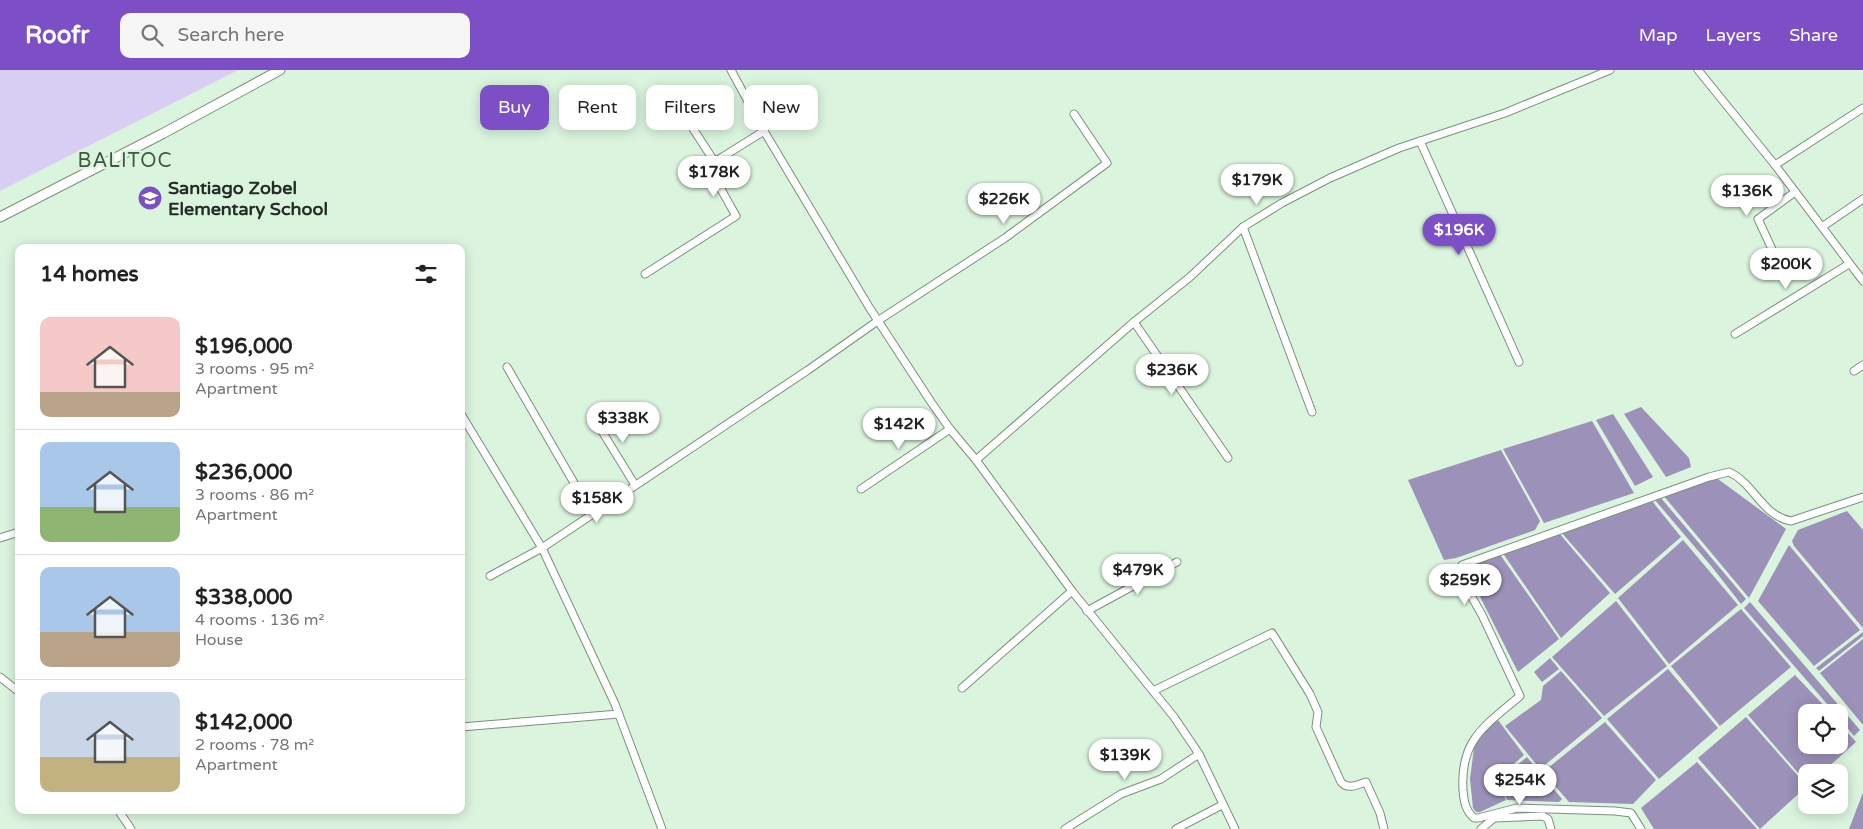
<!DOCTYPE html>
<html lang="en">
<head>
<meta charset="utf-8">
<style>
  :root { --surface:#fff; --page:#f6f6f6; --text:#222; --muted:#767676; --line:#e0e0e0; --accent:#7d4fc7 }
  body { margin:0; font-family:"Varela Round",sans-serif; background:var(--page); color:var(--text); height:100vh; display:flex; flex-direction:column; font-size:19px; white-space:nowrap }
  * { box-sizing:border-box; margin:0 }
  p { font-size:16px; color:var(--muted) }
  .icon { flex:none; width:28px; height:28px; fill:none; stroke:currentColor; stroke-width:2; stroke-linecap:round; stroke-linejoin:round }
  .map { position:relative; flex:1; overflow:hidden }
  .details { position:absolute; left:15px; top:174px; width:450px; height:570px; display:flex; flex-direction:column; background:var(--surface); border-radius:10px; box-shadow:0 2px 12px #0003 }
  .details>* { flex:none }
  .banner { position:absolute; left:480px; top:15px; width:475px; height:45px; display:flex; gap:10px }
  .controls { position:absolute; left:1798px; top:634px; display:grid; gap:10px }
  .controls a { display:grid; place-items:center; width:50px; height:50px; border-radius:10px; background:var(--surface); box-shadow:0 2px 12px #0003; font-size:25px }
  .price { position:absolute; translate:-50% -42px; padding:0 11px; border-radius:18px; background:#fff; color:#222; font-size:16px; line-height:32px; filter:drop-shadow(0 1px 2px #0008) }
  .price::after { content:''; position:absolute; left:50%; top:30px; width:15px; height:11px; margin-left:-8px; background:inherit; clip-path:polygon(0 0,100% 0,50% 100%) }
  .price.on { background:var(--accent); color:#fff }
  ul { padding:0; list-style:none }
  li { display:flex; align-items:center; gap:15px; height:125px; padding:0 25px }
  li+li { border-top:1px solid var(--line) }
  li span { display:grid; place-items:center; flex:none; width:140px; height:100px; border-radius:10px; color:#555 }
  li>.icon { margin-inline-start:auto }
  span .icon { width:60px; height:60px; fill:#fffc; stroke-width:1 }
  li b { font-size:21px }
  h2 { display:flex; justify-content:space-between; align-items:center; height:60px; padding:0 25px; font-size:21px }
  .pill { padding:0 18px; border-radius:10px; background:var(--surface); box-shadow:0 2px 12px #0003; font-size:18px; line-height:45px }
  .pill.on { background:var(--accent); color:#fff }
  header { display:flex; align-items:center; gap:30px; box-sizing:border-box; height:70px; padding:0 25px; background:var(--accent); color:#fff }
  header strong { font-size:24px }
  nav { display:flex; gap:28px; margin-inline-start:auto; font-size:18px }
  .search { width:350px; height:45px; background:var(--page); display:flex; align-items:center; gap:12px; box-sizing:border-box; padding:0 18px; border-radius:10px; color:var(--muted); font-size:19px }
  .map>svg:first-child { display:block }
  .green { fill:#d8cef4 }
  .water { fill:#9c91b8 }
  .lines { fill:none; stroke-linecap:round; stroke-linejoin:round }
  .minor-casing { stroke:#7a917d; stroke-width:9 }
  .major-casing { stroke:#7a917d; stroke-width:11 }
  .minor { stroke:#fff; stroke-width:7 }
  .major { stroke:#fff; stroke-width:9 }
  .labels { text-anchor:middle; stroke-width:5; stroke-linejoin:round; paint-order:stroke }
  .poi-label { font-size:18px; font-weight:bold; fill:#232d25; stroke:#daf4de; text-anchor:start }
  .quarter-label { font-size:20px; letter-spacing:1px; fill:#415744; stroke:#daf4de }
</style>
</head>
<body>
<header>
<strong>Roofr</strong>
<div class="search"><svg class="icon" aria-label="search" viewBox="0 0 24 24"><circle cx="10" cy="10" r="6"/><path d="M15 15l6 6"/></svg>Search here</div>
<nav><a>Map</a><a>Layers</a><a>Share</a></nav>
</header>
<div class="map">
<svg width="1863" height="759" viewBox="0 0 1863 759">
  <rect width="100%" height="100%" fill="#daf4de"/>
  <polygon class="green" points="0,0 238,0 0,121"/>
  <g class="water">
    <polygon points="1641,337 1689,388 1691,397 1666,407 1624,344"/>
    <polygon points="1613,344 1653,407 1635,416 1596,350"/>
    <polygon points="1592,351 1634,423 1544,453 1503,379"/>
    <polygon points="1501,380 1540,451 1535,460 1456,488 1444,490 1408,410"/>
    <polygon points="1710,408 1718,409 1786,459 1749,528 1663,425"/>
    <polygon points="1661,428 1746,529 1741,534 1712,497 1654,429"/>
    <polygon points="1652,431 1681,467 1615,524 1561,462"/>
    <polygon points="1847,441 1863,460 1863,558 1794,476 1792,471 1798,460"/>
    <polygon points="1559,463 1610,523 1561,568 1502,482"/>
    <polygon points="1683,470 1738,535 1669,594 1618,528"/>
    <polygon points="1789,475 1860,560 1814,596 1758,531"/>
    <polygon points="1499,483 1559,569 1518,602 1466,499 1467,494"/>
    <polygon points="1616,531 1667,596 1604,646 1552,587"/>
    <polygon points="1750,532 1860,660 1854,666 1839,648 1839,642 1834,642 1744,538"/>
    <polygon points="1741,539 1791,597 1720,656 1671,596"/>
    <polygon points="1863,562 1863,566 1819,601 1816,598"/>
    <polygon points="1863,569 1863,655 1820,603"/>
    <polygon points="1550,588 1559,599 1542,612 1534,602"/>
    <polygon points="1668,599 1718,658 1659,709 1607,649"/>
    <polygon points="1561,601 1602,648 1540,699 1505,656 1541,630 1543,616"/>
    <polygon points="1795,605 1830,642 1806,642 1806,675 1839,675 1839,653 1856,672 1823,702 1806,702 1806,712 1748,645"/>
    <polygon points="1746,647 1806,715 1806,717 1760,759 1698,688"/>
    <polygon points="1498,650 1524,685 1497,709 1506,730 1480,742 1476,742 1473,738 1470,709 1475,670"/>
    <polygon points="1605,652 1656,710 1633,734 1569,732 1543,702"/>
    <polygon points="1527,687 1562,729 1559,732 1507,730 1499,710"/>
    <polygon points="1697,692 1757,759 1654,759 1641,738"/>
    <polygon points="1863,723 1863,759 1849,759 1862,725"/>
  </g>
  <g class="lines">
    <defs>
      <g id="minor">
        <polyline points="731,0 764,61 869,237 931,332 950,359 976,390 1072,521 1174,647 1199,684 1235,759"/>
        <polyline points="1698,0 1775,95 1863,211"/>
        <polyline points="690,54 714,91"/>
        <polyline points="1420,71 1519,292"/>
        <polyline points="1775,95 1863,38"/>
        <polyline points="1243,157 1312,342"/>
        <polyline points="1822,157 1863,129"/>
        <polyline points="1778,192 1758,149 1795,122"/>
        <polyline points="645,204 736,146 708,96 764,61"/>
        <polyline points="1134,252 1228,388"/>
        <polyline points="1735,264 1849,194"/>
        <polyline points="507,297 592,444"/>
        <polyline points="1854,301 1863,295"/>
        <polyline points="461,344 542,478 490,506"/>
        <polyline points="592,345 635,415"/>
        <polyline points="976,390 1134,252 1190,207 1243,157 1282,133 1330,108 1399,78 1505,43 1610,0"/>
        <polyline points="861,419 950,359"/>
        <polyline points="0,468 19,462"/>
        <polyline points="1087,541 1177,492"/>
        <polyline points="0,607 19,622"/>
        <polyline points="962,618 1072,521"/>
        <path d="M1153 621 1272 563 1310 624 1318 642 1316 657 1341 712C1348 720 1357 715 1366 712L1380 743 1384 759"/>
        <polyline points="461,657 619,644"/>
        <polyline points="118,740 131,759"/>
        <polyline points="662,759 615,634 542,478 808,300 879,250 1005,168 1107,93 1074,44"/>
        <polyline points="1065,759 1121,724 1161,709 1199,684"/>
        <polyline points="1176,759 1222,735"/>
        <polyline points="1481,759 1494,748 1543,746 1548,749 1551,759"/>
        <path d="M1641 759 1631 743 1615 741 1517 738 1478 748H1474C1465 740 1464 731 1463 720 1460 669 1485 656 1520 626L1482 545 1461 508 1459 500 1462 495 1709 407 1729 402C1754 413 1762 446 1791 451L1863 427"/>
      </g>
      <polyline id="major" points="0,147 162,64 280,0"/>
    </defs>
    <use href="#minor" class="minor-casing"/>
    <use href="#major" class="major-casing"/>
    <use href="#minor" class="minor"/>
    <use href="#major" class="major"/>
  </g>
  <defs>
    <symbol id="school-disc" viewBox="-11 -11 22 22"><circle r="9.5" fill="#7d4fc7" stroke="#daf4de"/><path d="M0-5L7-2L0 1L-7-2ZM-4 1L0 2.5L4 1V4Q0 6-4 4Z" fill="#fff"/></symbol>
  </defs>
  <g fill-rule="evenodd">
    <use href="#school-disc" x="136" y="114" width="28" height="28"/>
  </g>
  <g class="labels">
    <g class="poi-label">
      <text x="168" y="124">Santiago Zobel<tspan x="168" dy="21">Elementary School</tspan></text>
    </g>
    <g class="quarter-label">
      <text x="125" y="97">BALITOC</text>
    </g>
  </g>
</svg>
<div class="controls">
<a><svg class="icon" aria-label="locate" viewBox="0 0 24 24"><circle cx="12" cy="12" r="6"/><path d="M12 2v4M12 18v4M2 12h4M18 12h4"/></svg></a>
<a><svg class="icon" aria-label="layers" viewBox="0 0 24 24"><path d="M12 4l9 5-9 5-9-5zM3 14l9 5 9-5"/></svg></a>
</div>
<b class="price" style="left:714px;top:128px">$178K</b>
<b class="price" style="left:1257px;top:136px">$179K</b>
<b class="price" style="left:1747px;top:147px">$136K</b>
<b class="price" style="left:1004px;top:155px">$226K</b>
<b class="price on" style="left:1459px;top:186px">$196K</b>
<b class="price" style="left:1786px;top:220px">$200K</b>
<b class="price" style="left:1172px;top:326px">$236K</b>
<b class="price" style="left:623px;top:374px">$338K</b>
<b class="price" style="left:899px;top:380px">$142K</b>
<b class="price" style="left:597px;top:454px">$158K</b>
<b class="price" style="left:1138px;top:526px">$479K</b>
<b class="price" style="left:1465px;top:536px">$259K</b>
<b class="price" style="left:1125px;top:711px">$139K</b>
<b class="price" style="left:1520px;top:736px">$254K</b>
<div class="banner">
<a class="pill on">Buy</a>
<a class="pill">Rent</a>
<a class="pill">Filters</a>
<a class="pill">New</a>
</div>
<section class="details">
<h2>14 homes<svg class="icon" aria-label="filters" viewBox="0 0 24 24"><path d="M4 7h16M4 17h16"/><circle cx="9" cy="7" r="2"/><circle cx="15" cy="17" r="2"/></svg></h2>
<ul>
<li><span style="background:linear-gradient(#f6c9c9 75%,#b9a48a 0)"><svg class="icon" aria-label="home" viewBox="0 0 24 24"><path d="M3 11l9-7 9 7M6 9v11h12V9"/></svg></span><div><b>$196,000</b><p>3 rooms · 95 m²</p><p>Apartment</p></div></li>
<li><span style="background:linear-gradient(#a9c7e8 65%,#8fb573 0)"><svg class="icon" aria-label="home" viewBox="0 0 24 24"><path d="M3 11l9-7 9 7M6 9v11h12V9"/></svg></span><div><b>$236,000</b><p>3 rooms · 86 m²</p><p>Apartment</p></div></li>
<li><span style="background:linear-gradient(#a9c7e8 65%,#b9a48a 0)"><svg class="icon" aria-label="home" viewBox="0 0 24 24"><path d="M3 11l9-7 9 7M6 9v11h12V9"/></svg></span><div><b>$338,000</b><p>4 rooms · 136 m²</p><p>House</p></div></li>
<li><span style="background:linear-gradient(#c9d6e8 65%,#c2b280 0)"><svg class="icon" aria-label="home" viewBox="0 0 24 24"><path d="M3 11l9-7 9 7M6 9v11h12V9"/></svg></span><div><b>$142,000</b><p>2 rooms · 78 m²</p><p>Apartment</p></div></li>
</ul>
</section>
</div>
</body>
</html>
